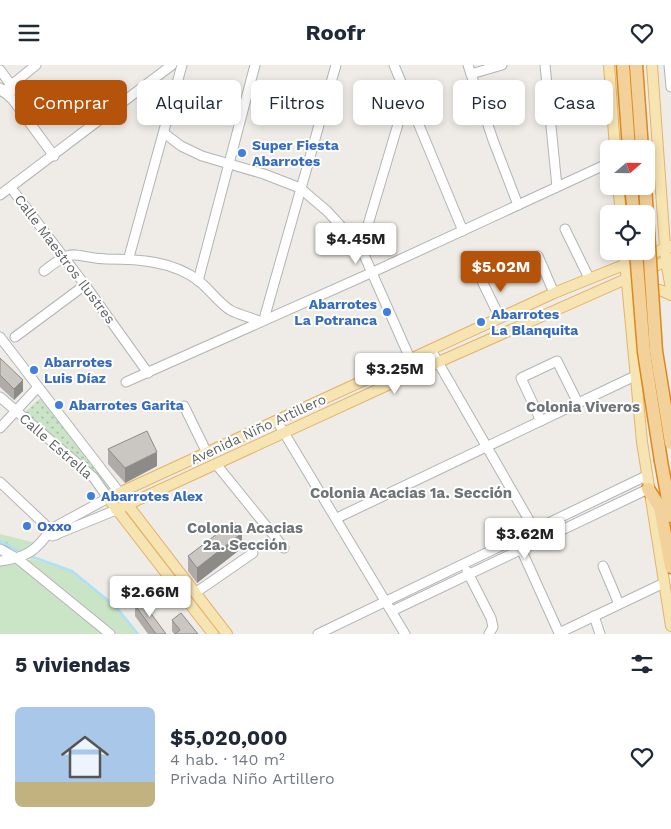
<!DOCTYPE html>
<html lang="es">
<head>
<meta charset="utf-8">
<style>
  :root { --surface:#fff; --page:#f2f2f3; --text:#1f2937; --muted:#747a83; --accent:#b45309 }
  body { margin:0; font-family:"Work Sans",sans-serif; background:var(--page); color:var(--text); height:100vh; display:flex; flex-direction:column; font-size:19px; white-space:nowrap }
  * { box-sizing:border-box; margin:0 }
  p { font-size:16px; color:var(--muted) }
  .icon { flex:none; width:28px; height:28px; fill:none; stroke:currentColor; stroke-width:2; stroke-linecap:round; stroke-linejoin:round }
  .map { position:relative; height:569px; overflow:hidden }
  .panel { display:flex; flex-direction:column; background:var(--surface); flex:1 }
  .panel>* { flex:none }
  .guide { position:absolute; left:15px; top:15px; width:641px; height:45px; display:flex; gap:10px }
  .needle { width:32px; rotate:70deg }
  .fabs { position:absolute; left:600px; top:75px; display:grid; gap:10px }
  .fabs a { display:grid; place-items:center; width:55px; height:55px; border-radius:8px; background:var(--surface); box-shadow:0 2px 8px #0003; font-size:25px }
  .price { position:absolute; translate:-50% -42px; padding:0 11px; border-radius:5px; background:#fff; color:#222; font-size:16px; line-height:32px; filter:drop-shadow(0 1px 2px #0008) }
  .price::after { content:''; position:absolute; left:50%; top:30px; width:15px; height:11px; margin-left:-8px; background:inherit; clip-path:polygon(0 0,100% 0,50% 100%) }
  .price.selected { background:var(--accent); color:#fff }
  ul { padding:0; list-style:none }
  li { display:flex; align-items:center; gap:15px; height:125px; padding:0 15px }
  li span { display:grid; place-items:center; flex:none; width:140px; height:100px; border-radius:8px; color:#555 }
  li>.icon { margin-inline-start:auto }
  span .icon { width:60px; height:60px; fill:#fffc; stroke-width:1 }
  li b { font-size:21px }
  h2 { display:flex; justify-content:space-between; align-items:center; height:60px; padding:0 15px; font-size:21px }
  .tag { padding:0 18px; border-radius:8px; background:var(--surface); box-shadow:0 2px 8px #0003; font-size:18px; line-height:45px }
  .tag.selected { background:var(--accent); color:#fff }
  header { display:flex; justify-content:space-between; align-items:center; height:65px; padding:0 15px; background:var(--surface); font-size:22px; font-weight:700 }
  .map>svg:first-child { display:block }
  .grass { fill:url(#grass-dots) }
  .forest { fill:url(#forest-firs) }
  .garden { fill:#cae4c6 }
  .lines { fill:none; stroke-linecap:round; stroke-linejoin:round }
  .stream { stroke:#afe0f7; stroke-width:2.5 }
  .minor-casing { stroke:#b2b4b7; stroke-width:11 }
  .major-casing { stroke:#e4b36b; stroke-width:12 }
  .highway-casing { stroke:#de8817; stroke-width:15 }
  .minor { stroke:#fff; stroke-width:9 }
  .major { stroke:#f7e4b3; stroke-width:10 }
  .highway { stroke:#f3d19a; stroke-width:12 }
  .highway-bridge-casing { stroke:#de8817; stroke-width:15; stroke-linecap:butt }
  .highway-bridge { stroke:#f3d19a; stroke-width:12 }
  .wall { fill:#aeaba8 }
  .shaded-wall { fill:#8d8b88 }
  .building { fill:#cac7c3; stroke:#8d8b88 }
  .shop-dot { fill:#3f7fe0; stroke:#fff; stroke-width:2 }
  .labels { text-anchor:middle; stroke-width:4; stroke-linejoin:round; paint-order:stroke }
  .shop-label { font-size:14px; font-weight:bold; fill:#366cbe; stroke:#fff; text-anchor:start }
  .street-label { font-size:14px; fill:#5e6265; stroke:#fff }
  .neighbourhood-label { font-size:15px; font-weight:bold; fill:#6f7477; stroke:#fff }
</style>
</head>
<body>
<header><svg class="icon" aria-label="menu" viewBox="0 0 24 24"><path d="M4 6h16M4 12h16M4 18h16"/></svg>Roofr<svg class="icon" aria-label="heart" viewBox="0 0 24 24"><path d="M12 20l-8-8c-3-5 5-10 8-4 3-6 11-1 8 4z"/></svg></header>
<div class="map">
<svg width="671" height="569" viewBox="0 0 671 569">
  <defs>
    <pattern id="grass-dots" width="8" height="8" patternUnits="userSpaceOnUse" patternTransform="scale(1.25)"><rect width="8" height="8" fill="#cae4c6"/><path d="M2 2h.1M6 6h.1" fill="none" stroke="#a7bca4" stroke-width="1.8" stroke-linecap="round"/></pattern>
    <pattern id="forest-firs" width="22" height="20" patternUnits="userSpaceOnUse" patternTransform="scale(1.25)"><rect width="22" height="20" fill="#cae4c6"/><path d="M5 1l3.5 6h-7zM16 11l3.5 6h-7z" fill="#a7bca4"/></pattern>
  </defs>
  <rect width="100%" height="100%" fill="#efece7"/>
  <polygon class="grass" points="43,331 114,429 111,430 24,348"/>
  <polygon class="forest" points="0,469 44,480 32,494 14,491 0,482"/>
  <polygon class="garden" points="33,494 73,506 116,542 138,569 0,569 0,501"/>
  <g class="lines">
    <g class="stream">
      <polyline points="0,476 23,488"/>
      <polyline points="30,491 72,506 116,542 138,569"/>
    </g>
    <defs>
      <g id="minor">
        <polyline points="394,0 463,166"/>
        <polyline points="468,0 493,75 518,140"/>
        <polyline points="545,0 557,122"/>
        <polyline points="669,0 671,22"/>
        <polyline points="0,5 11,20 12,26"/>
        <polyline points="471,9 502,0"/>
        <polyline points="0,23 13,35 54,91"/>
        <polyline points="3,27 36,0"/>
        <polyline points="547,29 610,23"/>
        <polyline points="164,68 181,81 202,91 264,109 300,123 327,146 361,183 416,307"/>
        <polyline points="11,123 85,220 148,308"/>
        <polyline points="0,130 172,0"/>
        <polyline points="565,164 589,213"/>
        <polyline points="361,183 407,29"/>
        <polyline points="538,191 554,228"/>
        <polyline points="129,192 182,0"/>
        <path d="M44 206C77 180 71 193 107 194 139 194 173 196 199 216 210 225 219 238 230 245 239 250 250 252 259 256"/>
        <polyline points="500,206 481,214 500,253"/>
        <polyline points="198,216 255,0"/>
        <polyline points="264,254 336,0"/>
        <polyline points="0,272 119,427"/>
        <polyline points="15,272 85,220"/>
        <polyline points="431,285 537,469"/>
        <polyline points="126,317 373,207 609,98"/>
        <path d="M0 332 94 413 108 433 51 464C37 486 25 493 0 496"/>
        <polyline points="184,341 207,388"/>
        <polyline points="277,356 405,569"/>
        <polyline points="541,356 521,313 557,296 578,338"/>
        <polyline points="0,363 38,322"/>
        <polyline points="216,399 284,483"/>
        <polyline points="0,417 56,470"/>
        <polyline points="337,453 635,311"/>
        <polyline points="52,471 116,445"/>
        <polyline points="0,484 18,494 110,569"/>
        <polyline points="521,484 559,568"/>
        <polyline points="603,501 619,539"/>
        <polyline points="467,506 491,553 493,562 489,569"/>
        <polyline points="195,528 253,488"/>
        <polyline points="392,546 648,424"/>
        <polyline points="594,551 600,569"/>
        <polyline points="559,568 664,518"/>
        <polyline points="318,569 646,411"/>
      </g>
      <g id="major">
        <polyline points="609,0 615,84"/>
        <polyline points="652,0 666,196 671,224"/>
        <polyline points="618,121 621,149"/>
        <polyline points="624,186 642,377 671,561"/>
        <polyline points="646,226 660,225 671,230"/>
        <polyline points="124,435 227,569"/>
        <polyline points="116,445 416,307 671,194"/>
        <polyline points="213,569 108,433 554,228 671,181"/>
      </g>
      <g id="highway">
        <polyline points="623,0 629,84"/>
        <polyline points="636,0 642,84"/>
        <polyline points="631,121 634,149"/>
        <polyline points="661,396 671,451"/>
        <polyline points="648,424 660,442 671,502"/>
      </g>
    </defs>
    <use href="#minor" class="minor-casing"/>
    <use href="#major" class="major-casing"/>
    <use href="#highway" class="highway-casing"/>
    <use href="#minor" class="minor"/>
    <use href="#major" class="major"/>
    <use href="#highway" class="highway"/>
    <defs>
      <g id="highway-bridge">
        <polyline points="645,121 656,286 671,378"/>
        <polyline points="636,186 644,287 661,396"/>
      </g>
    </defs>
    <use href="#highway-bridge" class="highway-bridge-casing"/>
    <use href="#highway-bridge" class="highway-bridge"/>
  </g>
  <g class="wall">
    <polygon points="0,293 23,326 14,335 0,322"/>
    <polygon points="108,384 157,401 125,418 108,399"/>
    <polygon points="242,483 197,518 188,506 188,491"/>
    <polygon points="135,540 166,569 148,569 135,551"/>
    <polygon points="172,555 198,569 174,569 172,566"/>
  </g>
  <g class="shaded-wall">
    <polygon points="23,315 23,326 14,335 14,324"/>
    <polygon points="157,387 157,401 125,418 125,403"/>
    <polygon points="242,468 242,483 197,518 197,503"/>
  </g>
  <g class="building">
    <polygon points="0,293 23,315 14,324 0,310"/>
    <polygon points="147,366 157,387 125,403 108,384"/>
    <polygon points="234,456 242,468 197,503 188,491"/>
    <polygon points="141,535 166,569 156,569 135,540"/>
    <polygon points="181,548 198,569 175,569 180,565 172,555"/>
  </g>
  <g class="shop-dot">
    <circle cx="242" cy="88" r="5"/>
    <circle cx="387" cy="247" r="5"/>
    <circle cx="481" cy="257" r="5"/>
    <circle cx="34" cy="305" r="5"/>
    <circle cx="59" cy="340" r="5"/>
    <circle cx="91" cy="431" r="5"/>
    <circle cx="27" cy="461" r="5"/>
  </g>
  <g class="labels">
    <g class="shop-label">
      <text x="252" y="85">Super Fiesta<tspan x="252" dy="16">Abarrotes</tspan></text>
      <text x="377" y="244" text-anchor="end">Abarrotes<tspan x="377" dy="16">La Potranca</tspan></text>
      <text x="491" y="254">Abarrotes<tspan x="491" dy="16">La Blanquita</tspan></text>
      <text x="44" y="302">Abarrotes<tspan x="44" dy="16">Luis Díaz</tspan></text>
      <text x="69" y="345">Abarrotes Garita</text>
      <text x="101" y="436">Abarrotes Alex</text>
      <text x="37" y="466">Oxxo</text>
    </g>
    <g class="street-label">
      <text transform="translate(65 194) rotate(53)" y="5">Calle Maestros Ilustres</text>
      <text transform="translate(258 364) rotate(-25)" y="5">Avenida Niño Artillero</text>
      <text transform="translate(56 381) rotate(41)" y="5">Calle Estrella</text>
    </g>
    <g class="neighbourhood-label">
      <text x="583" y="347">Colonia Viveros</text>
      <text x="411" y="433">Colonia Acacias 1a. Sección</text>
      <text x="245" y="468">Colonia Acacias<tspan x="245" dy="17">2a. Sección</tspan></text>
    </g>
  </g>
</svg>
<div class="fabs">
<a><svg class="needle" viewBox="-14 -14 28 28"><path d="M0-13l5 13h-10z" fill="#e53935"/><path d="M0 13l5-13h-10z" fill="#747a83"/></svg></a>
<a><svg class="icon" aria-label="locate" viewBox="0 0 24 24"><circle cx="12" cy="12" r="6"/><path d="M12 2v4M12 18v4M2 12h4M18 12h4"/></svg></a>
</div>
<b class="price" style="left:356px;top:200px">$4.45M</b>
<b class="price selected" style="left:501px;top:228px">$5.02M</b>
<b class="price" style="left:395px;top:330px">$3.25M</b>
<b class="price" style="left:525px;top:495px">$3.62M</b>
<b class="price" style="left:150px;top:553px">$2.66M</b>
<div class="guide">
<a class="tag selected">Comprar</a>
<a class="tag">Alquilar</a>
<a class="tag">Filtros</a>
<a class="tag">Nuevo</a>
<a class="tag">Piso</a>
<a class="tag">Casa</a>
</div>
</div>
<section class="panel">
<h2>5 viviendas<svg class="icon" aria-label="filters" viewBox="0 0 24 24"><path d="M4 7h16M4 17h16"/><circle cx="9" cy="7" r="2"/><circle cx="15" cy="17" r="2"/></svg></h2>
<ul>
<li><span style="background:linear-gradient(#a9c7e8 75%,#c2b280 0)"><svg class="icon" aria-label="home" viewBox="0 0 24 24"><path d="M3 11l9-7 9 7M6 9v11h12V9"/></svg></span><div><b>$5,020,000</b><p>4 hab. · 140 m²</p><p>Privada Niño Artillero</p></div><svg class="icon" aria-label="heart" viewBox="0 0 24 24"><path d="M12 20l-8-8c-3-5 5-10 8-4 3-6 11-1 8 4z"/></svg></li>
</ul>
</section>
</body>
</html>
